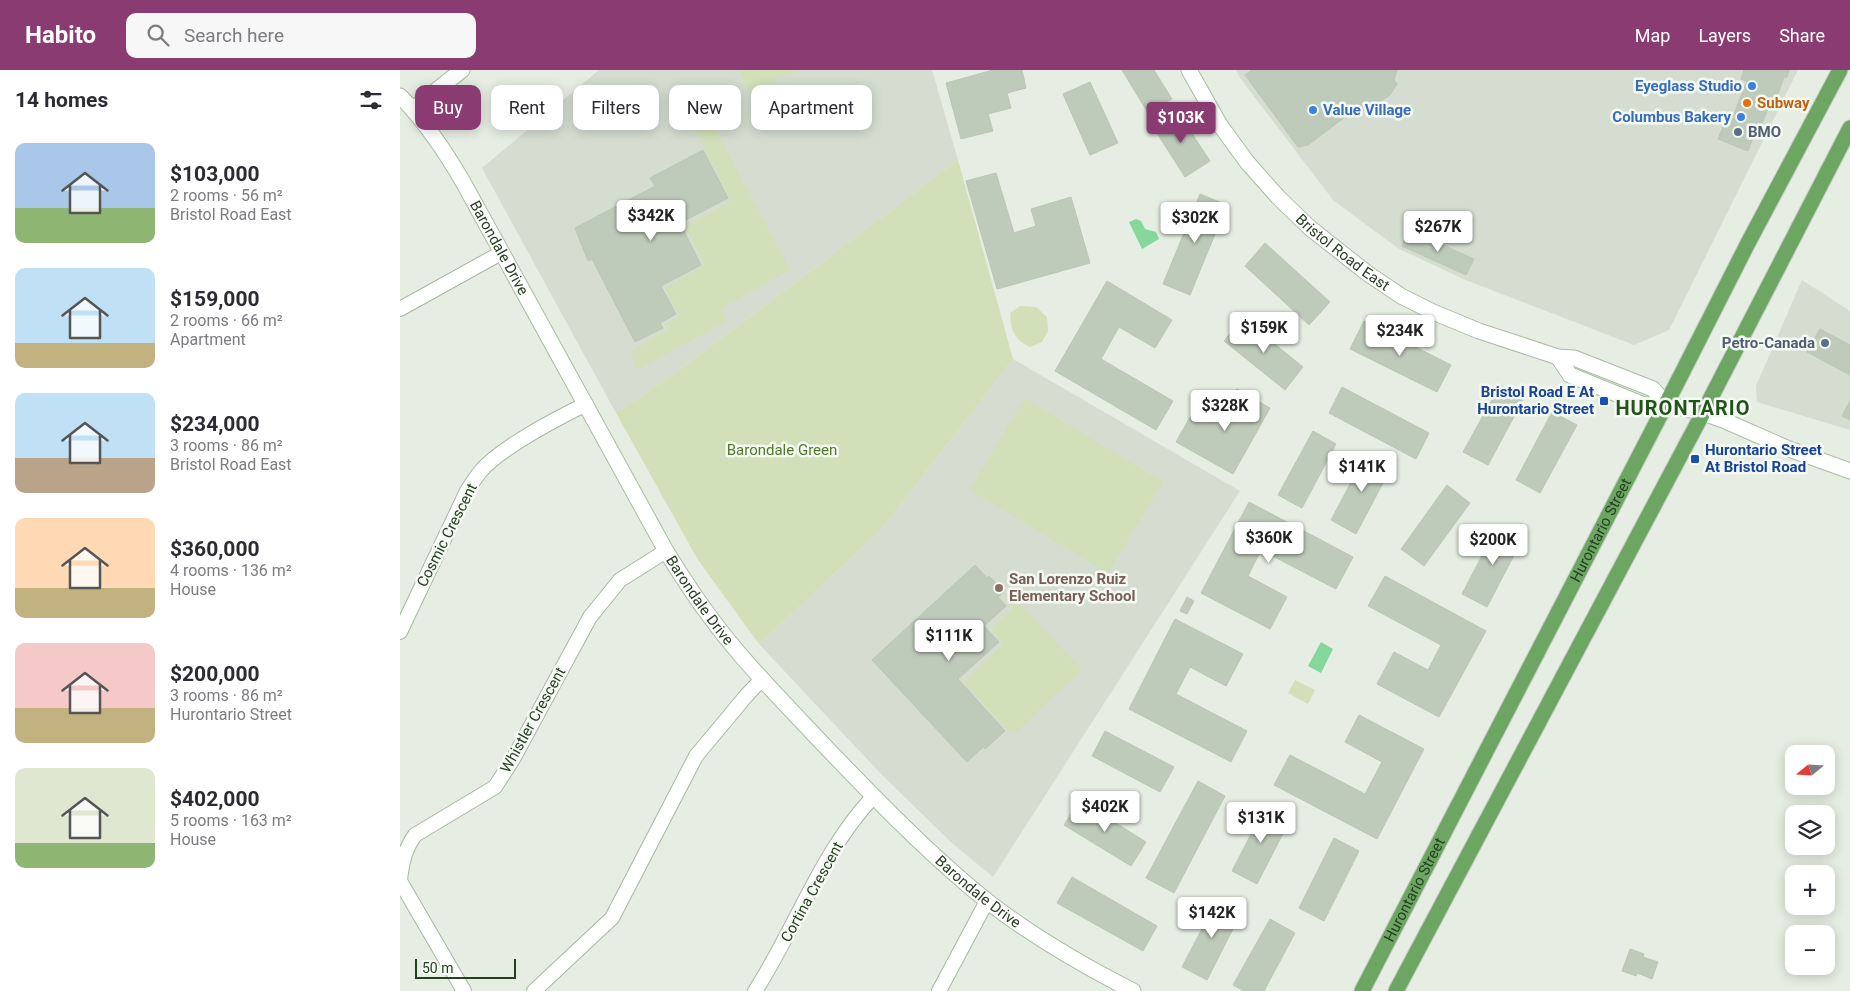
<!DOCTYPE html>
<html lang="en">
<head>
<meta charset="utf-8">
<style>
  :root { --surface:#fff; --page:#f7f7f7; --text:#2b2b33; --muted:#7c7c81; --accent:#8a3c72 }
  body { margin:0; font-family:Roboto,sans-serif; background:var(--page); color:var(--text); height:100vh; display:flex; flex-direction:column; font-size:19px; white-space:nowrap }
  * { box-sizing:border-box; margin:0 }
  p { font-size:16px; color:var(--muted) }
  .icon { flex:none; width:28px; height:28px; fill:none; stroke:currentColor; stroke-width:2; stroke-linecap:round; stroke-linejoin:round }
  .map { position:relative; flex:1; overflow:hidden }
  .drawer { display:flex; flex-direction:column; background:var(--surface); width:400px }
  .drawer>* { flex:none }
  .top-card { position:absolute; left:15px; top:15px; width:475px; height:45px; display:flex; gap:10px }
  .needle { width:32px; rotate:252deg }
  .tools { position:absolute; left:1385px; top:675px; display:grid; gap:10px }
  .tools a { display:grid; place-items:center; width:50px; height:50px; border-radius:10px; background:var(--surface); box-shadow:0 2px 12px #0003; font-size:25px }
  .scale { position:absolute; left:15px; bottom:12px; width:101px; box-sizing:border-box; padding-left:5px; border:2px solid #254020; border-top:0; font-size:14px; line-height:18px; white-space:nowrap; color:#254020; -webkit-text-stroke:4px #f5f9f3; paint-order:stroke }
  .price { position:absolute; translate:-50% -42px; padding:0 11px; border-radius:5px; background:#fff; color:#222; font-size:16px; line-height:32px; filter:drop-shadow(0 1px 2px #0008) }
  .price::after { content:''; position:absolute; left:50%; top:30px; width:15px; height:11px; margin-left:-8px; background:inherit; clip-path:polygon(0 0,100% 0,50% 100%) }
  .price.current { background:var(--accent); color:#fff }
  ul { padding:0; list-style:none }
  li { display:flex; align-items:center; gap:15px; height:125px; padding:0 15px }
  li span { display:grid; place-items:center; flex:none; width:140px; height:100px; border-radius:10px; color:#555 }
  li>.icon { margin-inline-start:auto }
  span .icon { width:60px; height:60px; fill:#fffc; stroke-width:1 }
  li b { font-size:21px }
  h2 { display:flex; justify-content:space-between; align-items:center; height:60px; padding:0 15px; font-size:21px }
  .tag { padding:0 18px; border-radius:10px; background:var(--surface); box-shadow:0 2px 12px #0003; font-size:18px; line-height:45px }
  .tag.current { background:var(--accent); color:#fff }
  header { display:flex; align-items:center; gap:30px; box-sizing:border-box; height:70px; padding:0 25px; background:var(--accent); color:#fff }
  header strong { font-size:24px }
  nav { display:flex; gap:28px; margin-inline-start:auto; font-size:18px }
  .search { width:350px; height:45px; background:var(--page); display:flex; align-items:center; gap:12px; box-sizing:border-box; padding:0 18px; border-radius:10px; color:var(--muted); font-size:19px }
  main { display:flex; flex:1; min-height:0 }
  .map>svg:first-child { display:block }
  .built { fill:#d4ddd0 }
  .green { fill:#d1e0b9 }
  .water { fill:#85d79b }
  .building { fill:#bfcbba; stroke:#bac7b3 }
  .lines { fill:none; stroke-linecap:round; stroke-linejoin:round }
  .street-casing { stroke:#a8b6a4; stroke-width:16 }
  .secondary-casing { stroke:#a9bda2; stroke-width:17 }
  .primary-casing { stroke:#c2cac1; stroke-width:17 }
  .street { stroke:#fff; stroke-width:14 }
  .secondary { stroke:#fff; stroke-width:15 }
  .primary { stroke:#6da663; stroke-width:15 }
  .shop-dot { fill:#3f7fe0; stroke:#f5f9f3; stroke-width:2 }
  .food-dot { fill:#e8710a; stroke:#f5f9f3; stroke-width:2 }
  .service-dot { fill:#5c6f8a; stroke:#f5f9f3; stroke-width:2 }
  .transit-dot { fill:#1a4fb4; stroke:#f5f9f3; stroke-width:2 }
  .education-dot { fill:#8d6e63; stroke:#f5f9f3; stroke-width:2 }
  .labels { text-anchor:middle; stroke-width:5; stroke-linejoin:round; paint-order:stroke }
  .shop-label { font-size:15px; font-weight:bold; fill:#366cbe; stroke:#f5f9f3; text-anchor:end }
  .food-label { font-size:15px; font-weight:bold; fill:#c56008; stroke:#f5f9f3; text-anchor:start }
  .service-label { font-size:15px; font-weight:bold; fill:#4e5e75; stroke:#f5f9f3; text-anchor:start }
  .street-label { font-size:15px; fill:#254020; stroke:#f5f9f3 }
  .transit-label { font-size:15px; font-weight:bold; fill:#164399; stroke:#f5f9f3; text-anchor:end }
  .park-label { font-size:15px; fill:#517a27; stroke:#f5f9f3 }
  .education-label { font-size:15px; font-weight:bold; fill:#785e54; stroke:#f5f9f3; text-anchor:start }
  .district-label { font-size:20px; font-weight:bold; letter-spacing:1px; fill:#22541a; stroke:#f5f9f3 }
</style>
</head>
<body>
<header>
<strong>Habito</strong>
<div class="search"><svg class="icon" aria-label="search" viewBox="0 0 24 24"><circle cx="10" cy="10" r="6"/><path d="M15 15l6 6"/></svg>Search here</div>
<nav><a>Map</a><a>Layers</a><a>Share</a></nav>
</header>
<main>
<section class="drawer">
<h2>14 homes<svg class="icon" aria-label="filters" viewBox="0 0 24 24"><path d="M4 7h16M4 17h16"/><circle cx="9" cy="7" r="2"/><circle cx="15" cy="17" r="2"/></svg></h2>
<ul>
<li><span style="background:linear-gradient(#a9c7e8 65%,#8fb573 0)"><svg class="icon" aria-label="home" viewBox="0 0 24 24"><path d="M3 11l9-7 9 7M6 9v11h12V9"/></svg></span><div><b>$103,000</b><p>2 rooms · 56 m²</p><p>Bristol Road East</p></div></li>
<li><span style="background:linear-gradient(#bfe0f5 75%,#c2b280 0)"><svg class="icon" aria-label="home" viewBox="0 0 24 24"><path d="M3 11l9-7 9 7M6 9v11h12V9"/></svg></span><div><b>$159,000</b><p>2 rooms · 66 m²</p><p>Apartment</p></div></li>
<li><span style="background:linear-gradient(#bfe0f5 65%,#b9a48a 0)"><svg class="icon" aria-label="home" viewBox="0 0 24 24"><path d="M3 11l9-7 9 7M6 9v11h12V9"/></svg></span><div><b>$234,000</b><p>3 rooms · 86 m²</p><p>Bristol Road East</p></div></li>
<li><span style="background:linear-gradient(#ffd9b3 70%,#c2b280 0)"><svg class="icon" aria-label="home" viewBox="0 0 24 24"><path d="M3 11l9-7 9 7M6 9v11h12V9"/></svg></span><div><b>$360,000</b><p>4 rooms · 136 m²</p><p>House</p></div></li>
<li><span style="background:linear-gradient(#f6c9c9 65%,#c2b280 0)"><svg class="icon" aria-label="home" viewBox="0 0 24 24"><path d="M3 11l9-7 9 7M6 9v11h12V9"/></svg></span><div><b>$200,000</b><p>3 rooms · 86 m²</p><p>Hurontario Street</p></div></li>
<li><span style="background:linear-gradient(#dfe7d0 75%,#8fb573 0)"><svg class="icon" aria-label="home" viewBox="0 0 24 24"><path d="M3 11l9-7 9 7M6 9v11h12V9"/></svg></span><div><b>$402,000</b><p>5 rooms · 163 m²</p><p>House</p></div></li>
</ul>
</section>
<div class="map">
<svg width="1450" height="921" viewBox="0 0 1450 921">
  <rect width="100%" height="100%" fill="#e6ede2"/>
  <g class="built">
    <polygon points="199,0 532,0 558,90 278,301 216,343 82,98"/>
    <polygon points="836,0 1398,0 1269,260 1234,275 1068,211 999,179 933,130 840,8"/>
    <polygon points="1402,210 1450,241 1450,360 1357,332 1356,316"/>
    <polygon points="613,289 840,421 593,807 552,773 483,706 359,574 480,461"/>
  </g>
  <g class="green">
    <polygon points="339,0 399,0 348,21"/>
    <polygon points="310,49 390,200 321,238 327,251 237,300 230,282 268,260 265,254 280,246 265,218 305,195 285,157 331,131 294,57"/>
    <polygon points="558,90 613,289 480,461 359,574 298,490 216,343 278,301"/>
    <path d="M620 236 636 237 647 247 648 261 642 272 630 277C613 269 611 260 610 243Z"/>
    <polygon points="624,328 763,412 708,503 570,420"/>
    <polygon points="610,523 682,600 613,665 563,612 604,573 591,559 613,538 605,529"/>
    <polygon points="895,610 915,620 908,634 888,623"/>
  </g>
  <g class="water">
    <polygon points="736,149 741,151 745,159 756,162 759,169 742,179 729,152"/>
    <polygon points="921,572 933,579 921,603 908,596"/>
  </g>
  <g class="building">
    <polygon points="593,0 622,0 626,18 607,23 611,38 588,44 593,61 561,69 546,13"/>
    <polygon points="722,0 754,0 772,29 748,43"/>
    <polygon points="852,0 997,0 994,10 997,14 990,25 972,37 959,43 957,38 908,75 898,77 845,5"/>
    <polygon points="1344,0 1389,0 1387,7 1384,7 1378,24 1374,23 1361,56 1358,55 1348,81 1318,69 1324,55 1329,57 1347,11 1341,9"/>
    <polygon points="690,12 718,73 690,85 663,24"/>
    <polygon points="777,41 810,91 785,107 753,57"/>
    <polygon points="303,80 328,128 280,153 301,195 261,216 276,244 260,253 263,258 235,272 192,189 188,191 175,158 255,116 250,108"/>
    <polygon points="596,103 614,163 636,156 631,139 671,127 690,193 597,219 566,111"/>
    <polygon points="800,124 827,135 790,225 763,214"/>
    <polygon points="1009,160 1074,189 1066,205 1002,176"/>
    <polygon points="865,173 930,232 909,255 845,196"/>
    <polygon points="707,211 772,250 755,278 719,257 701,289 773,331 756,360 655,301"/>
    <polygon points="843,248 903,297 885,320 824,271"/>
    <polygon points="964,251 1051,295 1037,322 950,279"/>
    <polygon points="1420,259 1450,275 1450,305 1407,282"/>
    <polygon points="1100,315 1124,328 1088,395 1063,382"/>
    <polygon points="942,317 1029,363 1016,389 929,343"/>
    <polygon points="837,319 870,338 833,404 776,372 794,340 818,354"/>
    <polygon points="1450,331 1450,350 1442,346"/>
    <polygon points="1152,342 1177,355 1140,423 1116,410"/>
    <polygon points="913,361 936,374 902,438 878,425"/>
    <polygon points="967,382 992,396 956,464 931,450"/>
    <polygon points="1047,415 1070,433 1024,496 1001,479"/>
    <polygon points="849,432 953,487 936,519 861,480 848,506 887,527 870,559 801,523"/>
    <polygon points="1098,455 1123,468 1087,537 1062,524"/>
    <polygon points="575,495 587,508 589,506 604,522 598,527 606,536 584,556 599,572 558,609 605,661 585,679 583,677 567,692 472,590"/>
    <polygon points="985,506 1086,561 1039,647 977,614 994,582 1028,600 1041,575 968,536"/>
    <polygon points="787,527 794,531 787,544 780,541"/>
    <polygon points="775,549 843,584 826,616 790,597 776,624 847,661 831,692 729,639"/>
    <polygon points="959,645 1024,679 977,769 874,715 890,685 965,724 982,692 945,672"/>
    <polygon points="705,661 774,697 760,722 692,686"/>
    <polygon points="798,711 825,726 774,823 746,808"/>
    <polygon points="679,730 746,772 731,796 664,755"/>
    <polygon points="866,735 891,748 857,814 832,801"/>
    <polygon points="934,768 959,781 924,851 899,838"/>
    <polygon points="672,807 757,856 743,881 657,833"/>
    <polygon points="818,828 842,841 807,910 782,897"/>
    <polygon points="870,849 895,863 864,921 844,921 833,915"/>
    <polygon points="1230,879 1244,884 1243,887 1258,892 1252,909 1237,903 1236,906 1222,901"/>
  </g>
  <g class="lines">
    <defs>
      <g id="street">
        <polyline points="0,239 101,183"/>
        <path d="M0 562 67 421C71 415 75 408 80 402 101 377 156 349 186 334"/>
        <path d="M0 810C2 792 5 779 15 765L95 717 113 689 190 547 220 510 266 481"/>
        <polyline points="0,811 64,921"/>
        <polyline points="134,921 212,848 296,686 346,626 362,609"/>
        <path d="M355 921C396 858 421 782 473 727"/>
        <polyline points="539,921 587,831"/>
      </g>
      <g id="secondary">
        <path id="s1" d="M789 0 820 55 847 92 878 127 910 158 967 203 1001 226 1033 242 1079 261 1158 287 1174 288 1253 319 1266 334"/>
        <path id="s2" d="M0 26C25 51 45 81 63 112L266 481C279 502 293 524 308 544 341 590 382 630 421 672 469 722 517 772 570 817 617 857 678 893 733 921"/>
        <polyline points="13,39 62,0"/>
        <polyline points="1158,287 1170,305 1244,335 1266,334 1303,343 1323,350 1389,379 1450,401"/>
      </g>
      <g id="primary">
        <path id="s3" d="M962 921 1280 307 1348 173 1440 0"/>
        <polyline points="996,921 1303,343 1450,58"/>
      </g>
    </defs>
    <use href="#street" class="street-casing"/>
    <use href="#secondary" class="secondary-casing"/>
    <use href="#primary" class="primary-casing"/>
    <use href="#street" class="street"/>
    <use href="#secondary" class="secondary"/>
    <use href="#primary" class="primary"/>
  </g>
  <g class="shop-dot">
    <circle cx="1352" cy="16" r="5"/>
    <circle cx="913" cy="40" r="5"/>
    <circle cx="1341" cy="47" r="5"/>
  </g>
  <circle class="food-dot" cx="1347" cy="33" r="5"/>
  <g class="service-dot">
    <circle cx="1338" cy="62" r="5"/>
    <circle cx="1425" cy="273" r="5"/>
  </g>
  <g class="transit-dot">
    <rect x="1199" y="326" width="10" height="10" rx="2.5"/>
    <rect x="1290" y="384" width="10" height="10" rx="2.5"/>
  </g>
  <circle class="education-dot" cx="599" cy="518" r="5"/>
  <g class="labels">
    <g class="shop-label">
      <text x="1342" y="21">Eyeglass Studio</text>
      <text x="923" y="45" text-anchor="start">Value Village</text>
      <text x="1331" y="52">Columbus Bakery</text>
    </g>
    <g class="food-label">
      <text x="1357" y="38">Subway</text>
    </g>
    <g class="service-label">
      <text x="1348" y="67">BMO</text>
      <text x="1415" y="278" text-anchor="end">Petro-Canada</text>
    </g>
    <g class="street-label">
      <text dy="5" stroke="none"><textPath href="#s2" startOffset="182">Barondale Drive</textPath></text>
      <text dy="5" stroke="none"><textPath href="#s1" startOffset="241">Bristol Road East</textPath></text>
      <text dy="5" stroke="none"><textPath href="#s3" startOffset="519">Hurontario Street</textPath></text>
      <text transform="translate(47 465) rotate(-63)" y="5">Cosmic Crescent</text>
      <text dy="5" stroke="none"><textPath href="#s2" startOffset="588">Barondale Drive</textPath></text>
      <text transform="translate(133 650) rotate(-61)" y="5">Whistler Crescent</text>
      <text dy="5" stroke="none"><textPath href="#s3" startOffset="114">Hurontario Street</textPath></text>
      <text dy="5" stroke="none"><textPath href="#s2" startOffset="992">Barondale Drive</textPath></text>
      <text transform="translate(412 822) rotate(-61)" y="5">Cortina Crescent</text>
    </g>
    <g class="transit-label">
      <text x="1194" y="327">Bristol Road E At<tspan x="1194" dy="17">Hurontario Street</tspan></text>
      <text x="1305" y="385" text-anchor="start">Hurontario Street<tspan x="1305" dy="17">At Bristol Road</tspan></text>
    </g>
    <g class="park-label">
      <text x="382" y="385">Barondale Green</text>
    </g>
    <g class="education-label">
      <text x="609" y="514">San Lorenzo Ruiz<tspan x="609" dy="17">Elementary School</tspan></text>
    </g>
    <g class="district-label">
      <text x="1283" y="345">HURONTARIO</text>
    </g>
  </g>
</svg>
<div class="tools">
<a><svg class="needle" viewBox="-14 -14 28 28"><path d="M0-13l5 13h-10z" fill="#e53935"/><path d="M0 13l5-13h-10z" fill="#7c7c81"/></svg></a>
<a><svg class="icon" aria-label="layers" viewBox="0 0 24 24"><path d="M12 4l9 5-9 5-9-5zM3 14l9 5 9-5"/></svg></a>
<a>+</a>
<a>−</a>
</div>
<div class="scale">50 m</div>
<b class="price current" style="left:781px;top:74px">$103K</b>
<b class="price" style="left:251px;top:172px">$342K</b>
<b class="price" style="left:795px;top:174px">$302K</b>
<b class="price" style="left:1038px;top:183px">$267K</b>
<b class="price" style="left:864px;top:284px">$159K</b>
<b class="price" style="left:1000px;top:287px">$234K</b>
<b class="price" style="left:825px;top:362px">$328K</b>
<b class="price" style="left:962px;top:423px">$141K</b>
<b class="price" style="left:869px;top:494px">$360K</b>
<b class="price" style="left:1093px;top:496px">$200K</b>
<b class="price" style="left:549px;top:592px">$111K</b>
<b class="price" style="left:705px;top:763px">$402K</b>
<b class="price" style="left:861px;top:774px">$131K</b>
<b class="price" style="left:812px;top:869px">$142K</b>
<div class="top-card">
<a class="tag current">Buy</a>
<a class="tag">Rent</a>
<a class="tag">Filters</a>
<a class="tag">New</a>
<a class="tag">Apartment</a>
</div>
</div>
</main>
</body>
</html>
